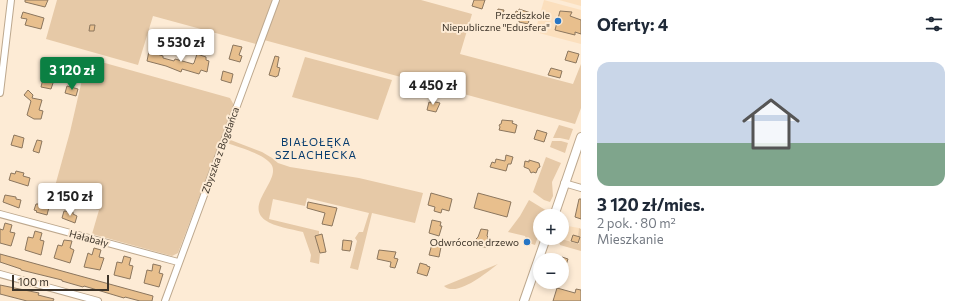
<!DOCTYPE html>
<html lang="pl">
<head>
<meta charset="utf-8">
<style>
  :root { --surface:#fff; --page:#f2f2f3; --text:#1f2937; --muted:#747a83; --line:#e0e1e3; --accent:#0b8043 }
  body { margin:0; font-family:Commissioner,sans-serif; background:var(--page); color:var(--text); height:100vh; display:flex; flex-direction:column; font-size:15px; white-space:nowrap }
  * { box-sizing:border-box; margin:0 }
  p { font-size:13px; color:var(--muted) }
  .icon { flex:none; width:22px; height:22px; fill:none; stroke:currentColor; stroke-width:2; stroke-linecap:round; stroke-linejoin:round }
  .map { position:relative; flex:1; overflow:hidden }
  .panel { display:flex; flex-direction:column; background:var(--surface); width:380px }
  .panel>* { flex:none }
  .tools { position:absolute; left:533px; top:209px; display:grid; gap:8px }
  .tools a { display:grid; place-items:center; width:36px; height:36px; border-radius:50%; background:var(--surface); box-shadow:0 2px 6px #0003; font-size:20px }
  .scale { position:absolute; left:12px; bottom:10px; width:97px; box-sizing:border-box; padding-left:4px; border:2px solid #3d3429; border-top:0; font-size:11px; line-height:14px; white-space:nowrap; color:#3d3429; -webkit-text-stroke:3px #fdebd5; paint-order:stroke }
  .price { position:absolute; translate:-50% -34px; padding:0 9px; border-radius:4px; background:#fff; color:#222; font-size:13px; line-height:26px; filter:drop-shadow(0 1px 2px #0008) }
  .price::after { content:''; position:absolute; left:50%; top:24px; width:12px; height:9px; margin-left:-6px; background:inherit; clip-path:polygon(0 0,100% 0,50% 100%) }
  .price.on { background:var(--accent); color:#fff }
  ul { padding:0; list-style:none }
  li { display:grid; align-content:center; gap:8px; height:212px; padding:0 16px }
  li+li { border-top:1px solid var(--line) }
  li span { display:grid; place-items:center; height:124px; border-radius:12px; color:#555 }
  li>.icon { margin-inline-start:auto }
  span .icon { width:72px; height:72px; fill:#fffc; stroke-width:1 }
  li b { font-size:17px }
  h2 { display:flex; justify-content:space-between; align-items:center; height:48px; padding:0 16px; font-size:17px }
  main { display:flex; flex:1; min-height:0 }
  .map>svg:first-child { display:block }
  .built { fill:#fbdfbd }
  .green { fill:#e6c9a7 }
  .building { fill:#e8bf8d; stroke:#8b765e }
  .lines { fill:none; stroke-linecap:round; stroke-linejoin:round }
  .minor-casing { stroke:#bda88e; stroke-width:8 }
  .tertiary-casing { stroke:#bda88e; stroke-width:10 }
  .minor { stroke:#fff; stroke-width:6 }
  .tertiary { stroke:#fff; stroke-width:8 }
  .poi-dot { fill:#2675c4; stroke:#fdebd5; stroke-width:1.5 }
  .labels { text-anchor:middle; stroke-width:4; stroke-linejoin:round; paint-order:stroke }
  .poi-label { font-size:10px; fill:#3d3429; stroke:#fdebd5; text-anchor:end }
  .street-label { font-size:10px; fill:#3d3429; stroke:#fdebd5 }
  .neighbourhood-label { font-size:11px; letter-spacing:1px; fill:#073c6e; stroke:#fdebd5 }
</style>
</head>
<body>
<main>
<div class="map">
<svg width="581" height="301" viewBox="0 0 581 301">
  <rect width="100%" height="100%" fill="#fdebd5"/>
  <g class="built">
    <polygon points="544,0 581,10 581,44 535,32"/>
    <polygon points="559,0 581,0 581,6"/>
    <polygon points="562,225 579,228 578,236 581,237 579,244 559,238 562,238"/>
  </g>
  <g class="green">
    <polygon points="57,0 273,0 256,44 153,16 138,65 46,39"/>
    <polygon points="279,0 421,0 472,14 460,54 573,84 581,64 581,108 575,124 264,40"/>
    <polygon points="305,57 392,80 378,120 292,97"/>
    <polygon points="87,58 230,98 234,105 178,253 172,256 92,234 99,210 52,197 70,132"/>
    <polygon points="559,125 573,129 569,140 560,138 553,138"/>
    <path d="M228 139 262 152 272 158 278 163 290 167 359 178 423 193 415 223 372 213 358 270 350 268 357 241 355 238 359 232H363L369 213 307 198 305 206 273 199 269 219 319 231V235L315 236 320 253 319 264 310 262 311 255 303 232C291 229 275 227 265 220 244 205 282 179 271 164 264 154 238 147 227 143Z"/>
    <polygon points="552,141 561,141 568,143 565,153 550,147"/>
    <polygon points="546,157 561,163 552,182 553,196 550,202 544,200 533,192"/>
    <polygon points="529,200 547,211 545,216 540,216 540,231 535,245 526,242 527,241 525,236 508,232 520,216"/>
    <polygon points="579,228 581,229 581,251 560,245 558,238 579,244 580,237 578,236"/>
    <path d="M498 264C487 272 457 298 444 286Z"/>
  </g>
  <g class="building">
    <polygon points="25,0 48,0 45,7 25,2"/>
    <polygon points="474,0 485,0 482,9 472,6"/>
    <polygon points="498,9 504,10 502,17 496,16"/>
    <polygon points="519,9 531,13 528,24 519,22 519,19 514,17 516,11 519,12"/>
    <polygon points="560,11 572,12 570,16 581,20 581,34 575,32 575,35 555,30"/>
    <polygon points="23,12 44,18 41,29 25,25 27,19 21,18"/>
    <polygon points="90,25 95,25 94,31 89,31"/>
    <polygon points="233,45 242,47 239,55 242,56 240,62 229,59"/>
    <polygon points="149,51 157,53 157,54 163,56 163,58 174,61 175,59 193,64 194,63 197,54 206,57 206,60 209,61 207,72 201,70 199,74 182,69 181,72 166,66 147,61"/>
    <polygon points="568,51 579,54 576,63 565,60"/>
    <polygon points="275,56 279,57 277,67 280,68 278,76 277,76 276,77 269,75"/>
    <polygon points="551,68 562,71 560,78 548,75"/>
    <polygon points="223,71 233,74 231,83 221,80"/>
    <polygon points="44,75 51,77 50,79 54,80 51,89 41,87"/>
    <polygon points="67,86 78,89 76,96 65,93"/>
    <polygon points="28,90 33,95 32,98 42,100 39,110 43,111 41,119 34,119 27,115 31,101 24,95"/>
    <polygon points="431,101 440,103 436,112 427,110 429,102 431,103"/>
    <polygon points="502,120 513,121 512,123 517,125 515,133 499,130 500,127 499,125 501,124"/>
    <polygon points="537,130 547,133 544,142 534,139"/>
    <polygon points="14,135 24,138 22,148 11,145"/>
    <polygon points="37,140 42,141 39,153 33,151"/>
    <polygon points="506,155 513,157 511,164 508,164 506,171 490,167 492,162 495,163 496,159 505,161"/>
    <polygon points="529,160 539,163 540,167 538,168 536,173 533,172 531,173 529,169 524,167 525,161 529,162"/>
    <polygon points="16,171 24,173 23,176 30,178 28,186 9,180 11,173 15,174"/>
    <polygon points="431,193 452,199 449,211 442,209 441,213 434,211 435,207 428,205"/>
    <polygon points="478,193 511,202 507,217 474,208"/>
    <polygon points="5,195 16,197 16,199 21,200 19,208 3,202"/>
    <polygon points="579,199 581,199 581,219 575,217"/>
    <polygon points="39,202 45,204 44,205 49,207 47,215 36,212 37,211 34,210 36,204 39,204"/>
    <polygon points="308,202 337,208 332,226 322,224 325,213 307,208"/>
    <polygon points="64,211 73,212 73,214 77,216 75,223 62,218"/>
    <polygon points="432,220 441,222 440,226 442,226 439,236 429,233"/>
    <polygon points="5,223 12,225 10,232 15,233 11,246 0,243 0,229 3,230"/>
    <polygon points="481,229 488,230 487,236 488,237 486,247 481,247 476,239 478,237"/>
    <polygon points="35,231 42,233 40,240 44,241 41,255 25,250 28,237 33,238"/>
    <polygon points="322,234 326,252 320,253 315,236"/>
    <polygon points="573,235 580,237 578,243 571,241"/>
    <polygon points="64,240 72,241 70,248 74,250 70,263 54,258 58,245 62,246"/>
    <polygon points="343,240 352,241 350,251 342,250"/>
    <polygon points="432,244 441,247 439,257 429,255"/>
    <polygon points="94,248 101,250 99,257 104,258 100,270 84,267 88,253 92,255"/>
    <polygon points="379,250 396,252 394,258 398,259 395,268 390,267 391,262 377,259"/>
    <polygon points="0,254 153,296 152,301 140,301 125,297 124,298 84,286 83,287 62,281 62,280 21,270 21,269 0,262"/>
    <polygon points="124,256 131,258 129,265 133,266 130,279 114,275 117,262 122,263"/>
    <polygon points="562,257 568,259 563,274 562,274"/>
    <polygon points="420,263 427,265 427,266 430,267 427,276 417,273"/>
    <polygon points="153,264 161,266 159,273 163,274 159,287 144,283 147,270 152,271"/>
    <polygon points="0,285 39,293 38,295 54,299 53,301 27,301 0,294"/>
    <polygon points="557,288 575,293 576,289 581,290 581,301 553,301"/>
  </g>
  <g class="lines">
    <defs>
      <g id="minor">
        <polyline points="0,93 11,0"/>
        <polyline points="564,183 581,188"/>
        <polyline points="0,214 178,262"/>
        <polyline points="0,274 98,301"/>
        <polyline points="165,301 276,0"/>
      </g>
      <g id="tertiary">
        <polyline points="554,216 581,137"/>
        <polyline points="524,301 546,238"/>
      </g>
    </defs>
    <use href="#minor" class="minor-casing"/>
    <use href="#tertiary" class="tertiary-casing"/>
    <use href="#minor" class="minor"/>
    <use href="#tertiary" class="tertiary"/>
  </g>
  <g class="poi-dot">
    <circle cx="558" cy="21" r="4"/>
    <circle cx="527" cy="242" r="4"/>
  </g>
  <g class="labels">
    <g class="poi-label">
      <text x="550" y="19">Przedszkole<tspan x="550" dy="12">Niepubliczne "Edusfera"</tspan></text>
      <text x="519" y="246">Odwrócone drzewo</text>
    </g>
    <g class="street-label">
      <text transform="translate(220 150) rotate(-70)" y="4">Zbyszka z Bogdańca</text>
      <text transform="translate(89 238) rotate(15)" y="4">Hałabały</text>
    </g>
    <g class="neighbourhood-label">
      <text x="316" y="146">BIAŁOŁĘKA<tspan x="316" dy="13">SZLACHECKA</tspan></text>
    </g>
  </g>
</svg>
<div class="tools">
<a>+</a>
<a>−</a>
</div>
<div class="scale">100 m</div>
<b class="price" style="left:181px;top:63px">5 530 zł</b>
<b class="price on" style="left:72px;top:91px">3 120 zł</b>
<b class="price" style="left:433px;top:106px">4 450 zł</b>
<b class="price" style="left:70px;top:217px">2 150 zł</b>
</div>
<section class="panel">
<h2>Oferty: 4<svg class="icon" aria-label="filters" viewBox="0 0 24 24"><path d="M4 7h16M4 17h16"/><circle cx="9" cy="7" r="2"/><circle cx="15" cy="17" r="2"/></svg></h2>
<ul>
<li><span style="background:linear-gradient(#c9d6e8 65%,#7fa58c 0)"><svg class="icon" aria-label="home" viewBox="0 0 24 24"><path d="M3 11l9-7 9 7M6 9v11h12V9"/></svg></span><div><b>3 120 zł/mies.</b><p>2 pok. · 80 m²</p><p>Mieszkanie</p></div></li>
</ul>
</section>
</main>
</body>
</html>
